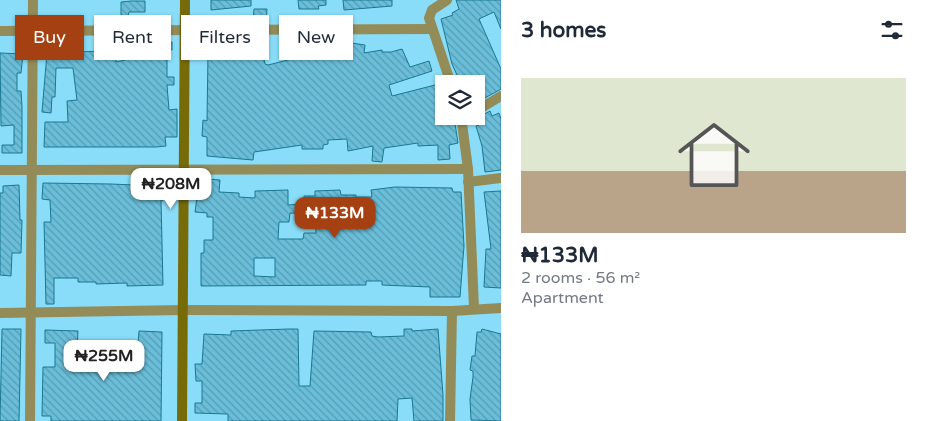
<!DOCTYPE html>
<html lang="en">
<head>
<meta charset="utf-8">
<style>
  :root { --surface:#fff; --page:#f6f6f7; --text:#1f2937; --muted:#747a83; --accent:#a54012 }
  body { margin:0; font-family:"Varela Round",sans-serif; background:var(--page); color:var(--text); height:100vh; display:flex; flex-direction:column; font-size:19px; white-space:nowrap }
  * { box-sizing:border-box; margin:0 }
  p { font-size:16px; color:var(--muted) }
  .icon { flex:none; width:28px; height:28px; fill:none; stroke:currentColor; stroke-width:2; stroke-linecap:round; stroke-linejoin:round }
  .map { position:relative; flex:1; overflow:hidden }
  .sheet { display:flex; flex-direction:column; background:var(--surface); width:425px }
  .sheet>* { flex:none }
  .hud { position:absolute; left:15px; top:15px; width:410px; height:45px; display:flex; gap:10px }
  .fabs { position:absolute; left:435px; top:75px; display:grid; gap:10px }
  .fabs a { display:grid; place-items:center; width:50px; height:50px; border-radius:0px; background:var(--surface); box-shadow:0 1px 4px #0004; font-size:25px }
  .price { position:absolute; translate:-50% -42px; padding:0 11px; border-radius:10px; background:#fff; color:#222; font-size:16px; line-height:32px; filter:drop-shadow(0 1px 2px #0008) }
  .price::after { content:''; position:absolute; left:50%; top:30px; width:15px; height:11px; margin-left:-8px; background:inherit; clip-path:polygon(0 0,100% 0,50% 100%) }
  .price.current { background:var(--accent); color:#fff }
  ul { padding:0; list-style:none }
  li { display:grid; align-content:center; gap:10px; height:265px; padding:0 20px }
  li span { display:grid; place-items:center; height:155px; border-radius:0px; color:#555 }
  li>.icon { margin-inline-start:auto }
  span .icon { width:90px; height:90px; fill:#fffc; stroke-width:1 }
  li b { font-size:21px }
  h2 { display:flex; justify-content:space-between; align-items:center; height:60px; padding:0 20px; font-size:21px }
  .tag { padding:0 18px; border-radius:0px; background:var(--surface); box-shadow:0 1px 4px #0004; font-size:18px; line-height:45px }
  .tag.current { background:var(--accent); color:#fff }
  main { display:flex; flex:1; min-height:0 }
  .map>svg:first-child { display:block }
  .building { fill:url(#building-back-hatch); stroke:#1a7891; fill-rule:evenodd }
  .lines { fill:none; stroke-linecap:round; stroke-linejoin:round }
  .street { stroke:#938c59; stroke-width:10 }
  .secondary { stroke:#776b09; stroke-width:10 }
</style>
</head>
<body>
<main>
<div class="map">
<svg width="501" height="421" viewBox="0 0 501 421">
  <defs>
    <pattern id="building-back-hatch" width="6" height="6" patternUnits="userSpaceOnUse" patternTransform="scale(1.25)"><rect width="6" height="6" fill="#6abed9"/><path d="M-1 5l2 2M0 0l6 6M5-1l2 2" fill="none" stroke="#579cb2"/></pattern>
  </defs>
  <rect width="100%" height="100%" fill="#89ddf9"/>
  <g class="building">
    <polygon points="211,0 251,0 251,6 211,10"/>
    <polygon points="298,0 326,0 326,5 318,6 319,9 299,9"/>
    <polygon points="343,0 392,0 392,6 344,10"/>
    <polygon points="456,0 501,0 501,29 494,12 479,19 501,69 501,89 476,103 476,84 461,84 452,64 441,19 453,15 452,13 459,9"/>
    <polygon points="131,1 145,1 145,12 129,12 128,16 121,15 121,2"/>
    <polygon points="254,9 267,9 266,22 253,22"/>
    <polygon points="157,42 172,42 172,50 167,50 167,77 174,77 174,85 167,85 169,110 177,109 177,137 165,137 166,146 156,147 44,147 45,122 68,122 67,101 77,100 73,68 56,68 55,97 52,97 51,113 42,112 47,53 106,51 106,59 116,58 116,62 134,58 134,53 157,53"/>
    <polygon points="351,43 365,45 364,53 382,50 382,52 391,52 402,49 410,67 429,61 432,71 389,85 392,96 443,83 444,117 454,117 458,143 449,145 450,159 438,160 438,145 418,146 418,143 384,148 382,162 372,161 373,146 348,151 347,139 328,140 328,144 323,145 323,149 302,149 302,145 254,152 253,160 207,156 207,137 202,136 203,120 207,121 208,53 229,52 229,58 252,58 263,55 265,64 268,65 304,56 303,51 312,50 313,55 335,51 337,59 349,56"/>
    <polygon points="0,53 23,54 21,73 17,73 17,91 21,91 22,107 22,153 2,153 2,145 14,145 14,125 1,126"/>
    <polygon points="490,111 492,116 499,113 501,119 501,170 485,172 482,146 476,126 479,125 477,118"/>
    <path d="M207 179 220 180 219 192 239 193V197L255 198V191L288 190V205L304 204V196H315V191L340 190 341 195H356V197H372L371 190 395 187 452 188 453 192H461L464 246 460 297H430V287L382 285V281H366V285L201 286V253H204V240H213V217H207V213L195 212 198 190H206ZM290 213 315 214 316 233H304L303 239H278L279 222H289ZM254 258H275V277L254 276Z"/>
    <polygon points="43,183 111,184 134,185 134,189 164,190 163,200 161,200 163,285 127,286 127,283 96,284 96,282 78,282 78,278 54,278 54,304 46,304 44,222 51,222 50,200 42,199"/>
    <polygon points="19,185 20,220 22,220 21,253 12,253 11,276 0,275 0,193 3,193 3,186"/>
    <polygon points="501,191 501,288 484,287 486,249 491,249 484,192"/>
    <polygon points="2,329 21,329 19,421 0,421"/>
    <polygon points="289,329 298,329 299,386 310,386 314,331 371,332 372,336 378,337 404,336 404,329 412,329 412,331 438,329 443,395 443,421 414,421 412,398 398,399 397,421 228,421 228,414 195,413 195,403 202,403 202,381 196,381 195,364 202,364 204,334 231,335 231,331"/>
    <polygon points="482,329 501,334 501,421 471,420 470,399 473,377 473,371 470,370 472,356 475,356 477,332 481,332"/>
    <polygon points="45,330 78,331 77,350 86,350 86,362 115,361 115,345 138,345 139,331 162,332 161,421 51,421 51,416 42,416 43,367 55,367 55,343 45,343"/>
  </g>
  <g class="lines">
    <g class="street">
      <polyline points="447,0 432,10 429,18 451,84"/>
      <polyline points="0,31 432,29"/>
      <polyline points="476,111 501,96"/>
      <polyline points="461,116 468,169 474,308"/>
      <polyline points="0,170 468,169"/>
      <polyline points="468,182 501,178"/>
      <polyline points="0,313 183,310 452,311 501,308"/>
      <polyline points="30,421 33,0"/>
      <polyline points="450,421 452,311"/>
    </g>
    <polyline class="secondary" points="182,421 185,0"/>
  </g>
</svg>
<div class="fabs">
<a><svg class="icon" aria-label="layers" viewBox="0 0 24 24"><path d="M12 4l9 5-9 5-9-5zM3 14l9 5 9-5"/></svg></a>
</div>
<b class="price" style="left:171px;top:210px">₦208M</b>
<b class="price current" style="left:335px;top:239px">₦133M</b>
<b class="price" style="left:104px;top:382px">₦255M</b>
<div class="hud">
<a class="tag current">Buy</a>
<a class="tag">Rent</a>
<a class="tag">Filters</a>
<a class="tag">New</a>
</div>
</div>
<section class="sheet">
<h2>3 homes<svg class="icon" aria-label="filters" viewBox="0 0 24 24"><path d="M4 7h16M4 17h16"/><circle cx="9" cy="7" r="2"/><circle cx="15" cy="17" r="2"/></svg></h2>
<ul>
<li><span style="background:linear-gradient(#dfe7d0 60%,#b9a48a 0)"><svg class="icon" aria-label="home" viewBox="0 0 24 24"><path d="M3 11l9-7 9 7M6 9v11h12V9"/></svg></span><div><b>₦133M</b><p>2 rooms · 56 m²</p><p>Apartment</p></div></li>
</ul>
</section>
</main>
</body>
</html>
